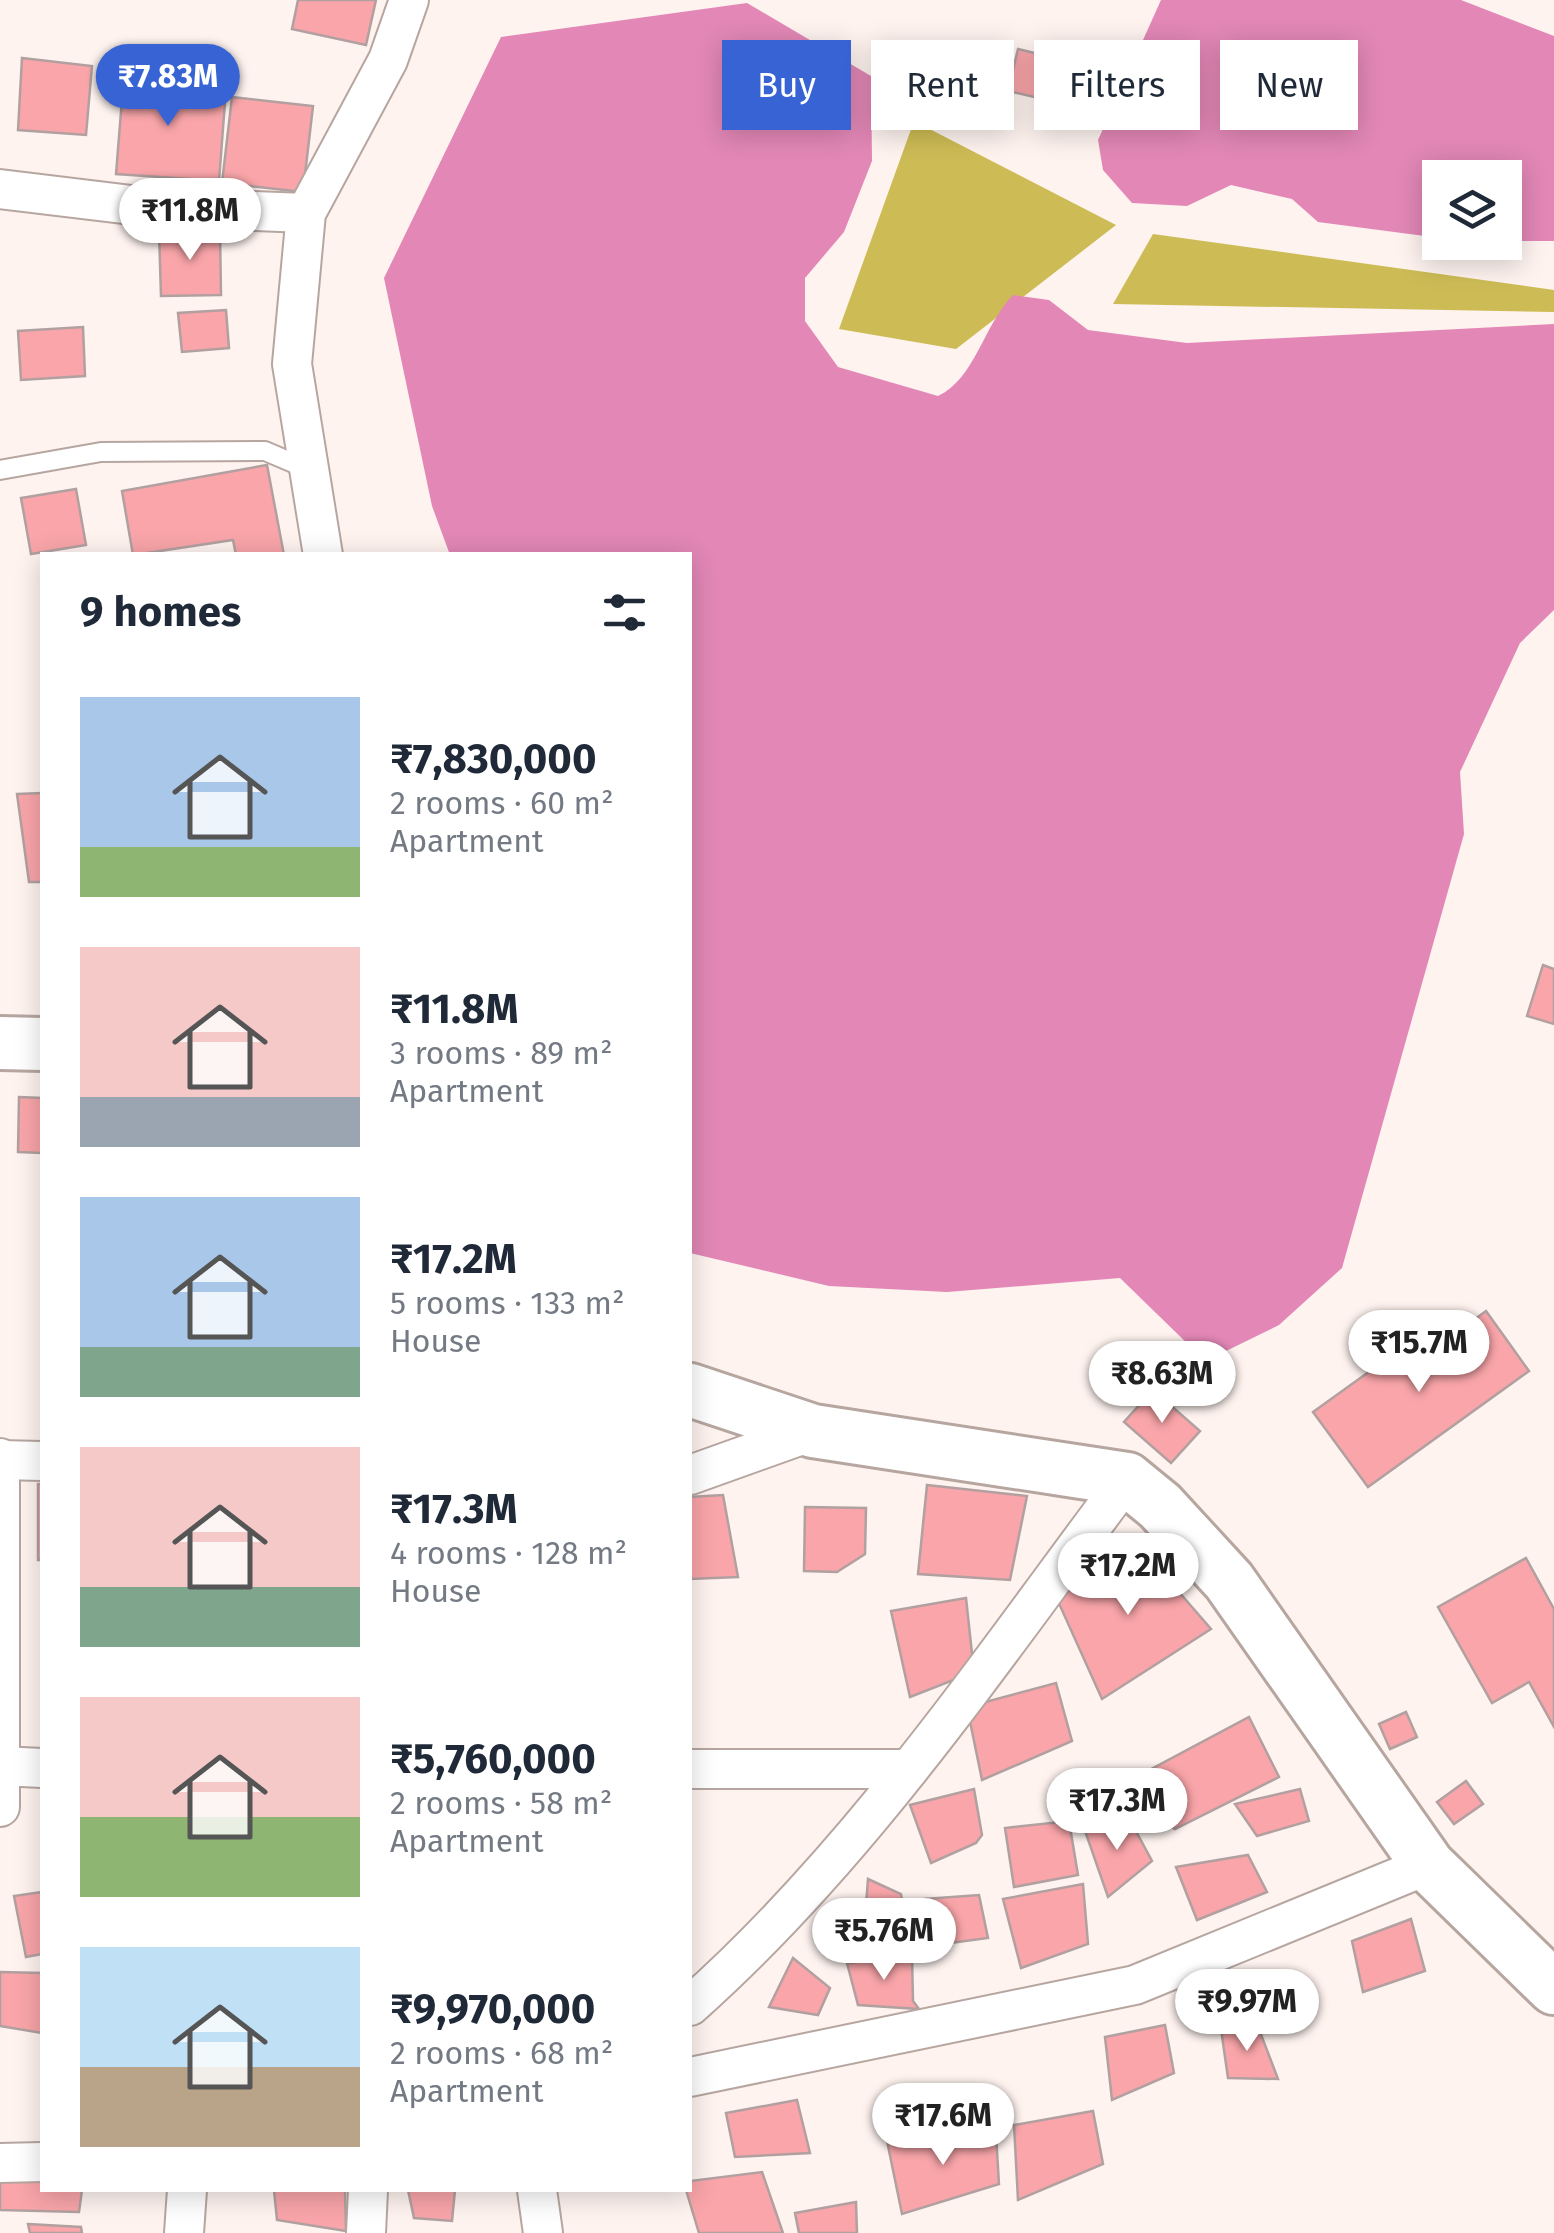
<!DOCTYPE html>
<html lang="en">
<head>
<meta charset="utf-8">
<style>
  :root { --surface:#fff; --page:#f2f2f3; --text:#1f2937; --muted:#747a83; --accent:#3763d4 }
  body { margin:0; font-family:"Fira Sans",sans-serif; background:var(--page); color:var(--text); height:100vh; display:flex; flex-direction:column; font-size:38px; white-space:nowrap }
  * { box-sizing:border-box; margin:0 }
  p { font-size:32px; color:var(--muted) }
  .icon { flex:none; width:55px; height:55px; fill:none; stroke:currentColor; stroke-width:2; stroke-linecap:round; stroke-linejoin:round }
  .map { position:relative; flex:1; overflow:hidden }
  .drawer { position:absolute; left:40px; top:552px; width:652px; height:1640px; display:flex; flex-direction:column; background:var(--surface); border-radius:0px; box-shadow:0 5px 25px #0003 }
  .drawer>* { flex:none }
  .hud { position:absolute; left:722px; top:40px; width:680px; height:90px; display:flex; gap:20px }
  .controls { position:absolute; left:1422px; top:160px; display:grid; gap:20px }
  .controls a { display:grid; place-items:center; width:100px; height:100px; border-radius:0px; background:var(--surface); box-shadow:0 5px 25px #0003; font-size:50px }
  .price { position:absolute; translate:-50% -85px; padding:0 22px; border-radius:35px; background:#fff; color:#222; font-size:32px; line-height:65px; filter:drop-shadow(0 2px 5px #0008) }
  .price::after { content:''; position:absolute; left:50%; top:60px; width:30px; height:22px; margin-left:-15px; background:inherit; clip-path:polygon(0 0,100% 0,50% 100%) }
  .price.selected { background:var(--accent); color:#fff }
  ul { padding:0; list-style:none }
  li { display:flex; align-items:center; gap:30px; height:250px; padding:0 40px }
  li span { display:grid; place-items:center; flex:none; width:280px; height:200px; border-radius:0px; color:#555 }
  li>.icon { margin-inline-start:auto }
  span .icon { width:120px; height:120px; fill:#fffc; stroke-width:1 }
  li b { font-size:42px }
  h2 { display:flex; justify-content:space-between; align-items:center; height:120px; padding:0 40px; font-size:42px }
  .pill { padding:0 35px; border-radius:0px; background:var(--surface); box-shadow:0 5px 25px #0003; font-size:35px; line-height:90px }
  .pill.selected { background:var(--accent); color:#fff }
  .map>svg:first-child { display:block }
  .forest { fill:#cdbc55 }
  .water { fill:#e287b6 }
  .building { fill:#f9a5a9; stroke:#b2a0a0; stroke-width:2.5 }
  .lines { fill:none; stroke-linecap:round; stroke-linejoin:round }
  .service-casing { stroke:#b7a6a0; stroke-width:22 }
  .minor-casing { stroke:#b7a6a0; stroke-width:42 }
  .secondary-casing { stroke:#b7a6a0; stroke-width:58 }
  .service { stroke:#fff; stroke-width:18 }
  .minor { stroke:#fff; stroke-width:38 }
  .secondary { stroke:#fff; stroke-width:52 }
</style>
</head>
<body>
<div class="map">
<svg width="1554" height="2233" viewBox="0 0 1554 2233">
  <rect width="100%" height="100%" fill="#fef3ef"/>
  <g class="forest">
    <polygon points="914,121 1116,225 956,349 839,329"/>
    <polygon points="1153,234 1554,290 1554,312 1113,304"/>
  </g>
  <g class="water">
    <polygon points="1161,0 1461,0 1554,36 1554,241 1505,241 1505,178 1440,178 1440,238 1318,222 1292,199 1231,185 1187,206 1132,203 1103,170 1098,140"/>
    <path d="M747 3 871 76 872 161 844 232 805 278V321L838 367 938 396C975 379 984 324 1013 295L1049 300 1088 330 1187 343 1554 324V610L1520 643 1460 772 1464 834 1342 1268 1279 1325 1224 1352 1193 1349 1120 1278 947 1292 829 1286 690 1253V555H450L432 506 384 278 501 37Z"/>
  </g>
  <g class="building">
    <polygon points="298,0 376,0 366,45 292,29"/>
    <polygon points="1018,49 1067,61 1056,102 1008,91"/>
    <polygon points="22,58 92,66 86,135 18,130"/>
    <polygon points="125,62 225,102 219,181 116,174"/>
    <polygon points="232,97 313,106 303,192 222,183"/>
    <polygon points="220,230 221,295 161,296 159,232"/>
    <polygon points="226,310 229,348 182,352 178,313"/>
    <polygon points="83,327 85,376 21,380 18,331"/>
    <polygon points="267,465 284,555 236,555 233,540 133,555 122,491"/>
    <polygon points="76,489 86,545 31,554 21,498"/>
    <polygon points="42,793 42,882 29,882 17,794"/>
    <polygon points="1543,965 1554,969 1554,1024 1527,1016"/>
    <polygon points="19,1097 42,1098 42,1153 18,1152"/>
    <polygon points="1486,1311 1529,1371 1368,1487 1313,1412 1441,1320 1452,1336"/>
    <polygon points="1153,1390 1200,1431 1171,1463 1124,1422"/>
    <rect x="38" y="1484" width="4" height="76"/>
    <polygon points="927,1485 1027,1496 1010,1580 918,1574"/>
    <polygon points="723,1495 738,1577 690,1579 690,1497"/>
    <polygon points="805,1507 866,1508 865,1554 837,1572 804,1571"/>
    <polygon points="1133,1539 1211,1629 1102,1699 1057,1599"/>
    <polygon points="1526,1558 1554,1609 1554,1727 1529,1682 1492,1703 1438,1607"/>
    <polygon points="966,1598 974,1672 910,1697 891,1611"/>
    <polygon points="1056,1683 1072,1741 982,1780 967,1707"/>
    <polygon points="1406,1712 1417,1737 1390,1749 1379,1724"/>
    <polygon points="1249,1717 1279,1777 1175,1829 1110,1791"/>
    <polygon points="1466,1781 1483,1804 1454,1824 1437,1802"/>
    <polygon points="974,1789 982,1835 976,1843 931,1863 910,1805"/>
    <polygon points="1300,1789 1309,1821 1257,1836 1235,1804"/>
    <polygon points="1130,1820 1152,1861 1108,1897 1084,1828"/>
    <polygon points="1069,1821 1078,1875 1014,1887 1005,1828"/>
    <polygon points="1248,1855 1267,1892 1197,1920 1176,1867"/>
    <polygon points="868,1879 901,1894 906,1925 864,1932"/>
    <polygon points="1083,1884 1088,1944 1021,1968 1003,1899"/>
    <polygon points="42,1892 42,1954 26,1957 14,1896"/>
    <polygon points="979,1895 988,1938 935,1945 925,1899"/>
    <polygon points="1411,1919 1425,1971 1363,1992 1352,1941"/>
    <polygon points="912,1956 913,2001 919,2009 858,2005 847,1963"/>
    <polygon points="793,1958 830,1988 818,2015 769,2007"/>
    <polygon points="0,1972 42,1973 42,2033 0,2026"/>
    <polygon points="1257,2024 1278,2079 1228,2078 1221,2029"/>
    <polygon points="1165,2025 1174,2073 1112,2100 1105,2037"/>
    <polygon points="797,2100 810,2153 735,2157 726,2113"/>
    <polygon points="1093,2111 1103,2164 1018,2200 1014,2125"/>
    <polygon points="996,2134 999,2184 902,2214 887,2141"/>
    <polygon points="762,2172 783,2233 699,2233 686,2190 690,2190 690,2181"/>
    <polygon points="42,2175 42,2190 82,2190 79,2212 0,2210 0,2176"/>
    <polygon points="274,2190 345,2190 346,2231 277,2220"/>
    <polygon points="408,2190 455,2190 452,2221 414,2218"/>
    <polygon points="856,2202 857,2233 799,2233 795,2213"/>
    <polygon points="28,2224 81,2227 82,2233 30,2233"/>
  </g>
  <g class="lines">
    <defs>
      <polyline id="service" points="0,470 101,452 265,451 305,468"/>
      <g id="minor">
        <polyline points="0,189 148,207 306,213"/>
        <polyline points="323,555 292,364 306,213 388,60 409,0"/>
        <polyline points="0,1458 0,1807"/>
        <polyline points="0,1460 42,1461"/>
        <polyline points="690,1475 813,1431"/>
        <polyline points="0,1766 42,1768"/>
        <polyline points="690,1769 909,1769"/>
        <path d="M690 2006C860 1855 991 1660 1127 1479"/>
        <polyline points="690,2077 1135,1985 1428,1865"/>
        <polyline points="0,2163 42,2162"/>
        <polyline points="537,2190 543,2233"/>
        <polyline points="184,2233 187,2190"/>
        <polyline points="366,2233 368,2190"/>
      </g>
      <g id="secondary">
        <polyline points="0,1043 42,1044"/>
        <polyline points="690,1390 813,1431 1127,1479 1160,1506 1229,1581 1428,1865 1554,1988"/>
      </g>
    </defs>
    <use href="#service" class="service-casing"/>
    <use href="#minor" class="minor-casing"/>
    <use href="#secondary" class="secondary-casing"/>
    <use href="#service" class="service"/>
    <use href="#minor" class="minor"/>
    <use href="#secondary" class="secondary"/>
  </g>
</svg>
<div class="controls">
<a><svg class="icon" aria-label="layers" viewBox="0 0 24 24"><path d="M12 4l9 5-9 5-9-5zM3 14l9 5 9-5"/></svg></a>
</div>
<b class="price selected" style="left:168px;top:129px">₹7.83M</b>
<b class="price" style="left:190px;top:263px">₹11.8M</b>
<b class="price" style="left:1419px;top:1395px">₹15.7M</b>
<b class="price" style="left:1162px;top:1426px">₹8.63M</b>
<b class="price" style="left:1128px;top:1618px">₹17.2M</b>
<b class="price" style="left:1117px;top:1853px">₹17.3M</b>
<b class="price" style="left:884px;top:1983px">₹5.76M</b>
<b class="price" style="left:1247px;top:2054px">₹9.97M</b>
<b class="price" style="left:943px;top:2168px">₹17.6M</b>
<div class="hud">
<a class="pill selected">Buy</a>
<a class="pill">Rent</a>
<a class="pill">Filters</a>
<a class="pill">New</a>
</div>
<section class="drawer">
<h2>9 homes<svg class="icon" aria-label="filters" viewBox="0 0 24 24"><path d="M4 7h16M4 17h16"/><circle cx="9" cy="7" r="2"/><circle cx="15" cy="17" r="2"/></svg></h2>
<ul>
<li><span style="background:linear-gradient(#a9c7e8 75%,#8fb573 0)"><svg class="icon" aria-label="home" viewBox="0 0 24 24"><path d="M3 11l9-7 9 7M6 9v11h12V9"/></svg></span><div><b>₹7,830,000</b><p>2 rooms · 60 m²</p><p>Apartment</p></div></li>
<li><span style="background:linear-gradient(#f6c9c9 75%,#9aa5b1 0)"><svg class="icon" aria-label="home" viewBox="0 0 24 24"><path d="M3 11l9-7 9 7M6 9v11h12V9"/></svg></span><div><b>₹11.8M</b><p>3 rooms · 89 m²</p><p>Apartment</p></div></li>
<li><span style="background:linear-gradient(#a9c7e8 75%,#7fa58c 0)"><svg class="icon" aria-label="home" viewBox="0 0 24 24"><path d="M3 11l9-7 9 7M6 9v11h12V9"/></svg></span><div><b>₹17.2M</b><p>5 rooms · 133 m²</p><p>House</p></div></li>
<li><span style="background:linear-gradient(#f6c9c9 70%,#7fa58c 0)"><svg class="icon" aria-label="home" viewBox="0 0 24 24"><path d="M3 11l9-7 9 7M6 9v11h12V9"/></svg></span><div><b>₹17.3M</b><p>4 rooms · 128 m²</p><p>House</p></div></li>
<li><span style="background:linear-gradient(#f6c9c9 60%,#8fb573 0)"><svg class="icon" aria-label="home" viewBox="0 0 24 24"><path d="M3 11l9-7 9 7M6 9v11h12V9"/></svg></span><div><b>₹5,760,000</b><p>2 rooms · 58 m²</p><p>Apartment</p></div></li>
<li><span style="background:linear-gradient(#bfe0f5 60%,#b9a48a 0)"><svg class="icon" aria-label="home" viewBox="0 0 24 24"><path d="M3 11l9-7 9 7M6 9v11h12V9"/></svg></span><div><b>₹9,970,000</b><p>2 rooms · 68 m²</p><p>Apartment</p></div></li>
</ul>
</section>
</div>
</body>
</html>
